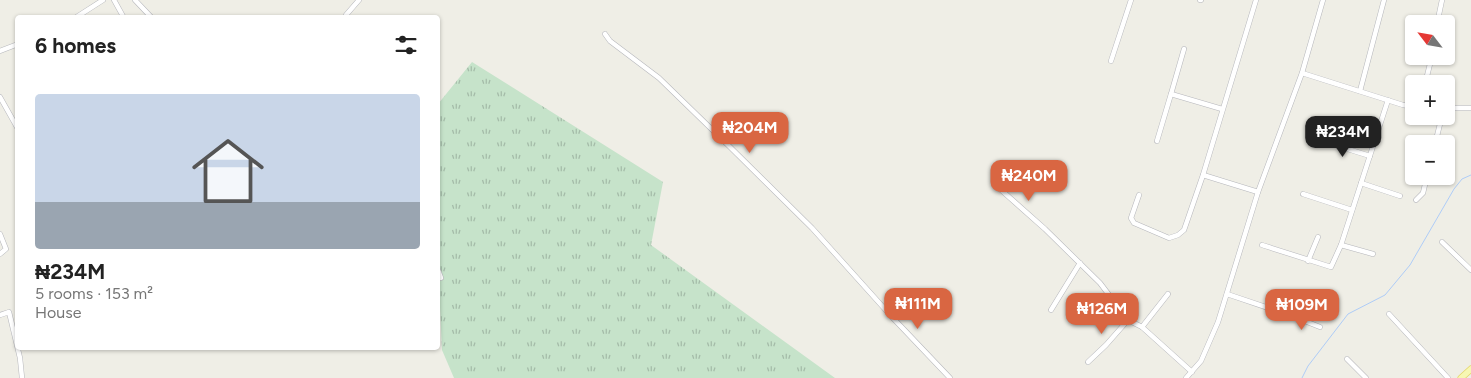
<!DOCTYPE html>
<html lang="en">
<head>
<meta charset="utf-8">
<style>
  :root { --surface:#fff; --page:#f6f6f6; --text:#222; --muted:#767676; --line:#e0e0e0; --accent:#d96642 }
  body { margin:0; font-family:Figtree,sans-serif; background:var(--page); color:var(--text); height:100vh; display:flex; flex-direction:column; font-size:19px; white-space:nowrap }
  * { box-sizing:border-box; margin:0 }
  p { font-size:16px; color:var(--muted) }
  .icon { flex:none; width:28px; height:28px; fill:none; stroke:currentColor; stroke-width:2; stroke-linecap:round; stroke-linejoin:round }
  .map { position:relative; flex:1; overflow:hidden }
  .details { position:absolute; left:15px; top:15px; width:425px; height:335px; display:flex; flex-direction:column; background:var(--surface); border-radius:5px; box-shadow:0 1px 4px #0004 }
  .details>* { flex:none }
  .needle { width:32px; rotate:301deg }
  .tools { position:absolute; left:1405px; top:15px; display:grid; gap:10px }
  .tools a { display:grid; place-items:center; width:50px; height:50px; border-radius:5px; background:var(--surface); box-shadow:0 1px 4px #0004; font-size:25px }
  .price { position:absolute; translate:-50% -42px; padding:0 11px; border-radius:10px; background:var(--accent); color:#fff; font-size:16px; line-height:32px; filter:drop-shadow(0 1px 2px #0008) }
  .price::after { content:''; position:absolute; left:50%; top:30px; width:15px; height:11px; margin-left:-8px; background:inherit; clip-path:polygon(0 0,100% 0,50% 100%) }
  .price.on { background:#222; color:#fff }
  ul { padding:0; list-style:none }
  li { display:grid; align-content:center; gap:10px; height:265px; padding:0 20px }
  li+li { border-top:1px solid var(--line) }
  li span { display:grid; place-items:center; height:155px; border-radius:5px; color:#555 }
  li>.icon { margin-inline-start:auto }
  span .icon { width:90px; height:90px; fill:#fffc; stroke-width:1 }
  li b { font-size:21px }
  h2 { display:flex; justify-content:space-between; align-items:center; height:60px; padding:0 20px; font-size:21px }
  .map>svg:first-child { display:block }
  .grass { fill:url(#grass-tufts) }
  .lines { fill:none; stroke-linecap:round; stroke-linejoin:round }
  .stream { stroke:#aeccf7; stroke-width:1 }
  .minor-casing { stroke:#b6b7bc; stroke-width:5.5 }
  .major-casing { stroke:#e4d56a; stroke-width:7 }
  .minor { stroke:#fff; stroke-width:4.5 }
  .major { stroke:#f7f7b3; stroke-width:5.5 }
</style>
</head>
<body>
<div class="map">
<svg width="1471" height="378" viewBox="0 0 1471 378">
  <defs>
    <pattern id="grass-tufts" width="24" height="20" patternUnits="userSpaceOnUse" patternTransform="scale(1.25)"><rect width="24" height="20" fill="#c6e3ca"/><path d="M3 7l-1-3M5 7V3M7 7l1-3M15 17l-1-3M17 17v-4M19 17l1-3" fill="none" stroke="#a4bba8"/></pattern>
  </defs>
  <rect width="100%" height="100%" fill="#efeee6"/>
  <polygon class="grass" points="472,62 663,182 651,245 835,378 454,378 442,350 438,265 438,104"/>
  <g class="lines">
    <polyline class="stream" points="1302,378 1308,366 1348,314 1385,295 1410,265 1454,189 1462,179 1471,175"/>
    <defs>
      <g id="minor">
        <polyline points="114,0 124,18"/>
        <polyline points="135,0 152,18"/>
        <polyline points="1200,0 1201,0"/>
        <polyline points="346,15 359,0"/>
        <polyline points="75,18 103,0"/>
        <polyline points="1437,24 1442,0"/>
        <polyline points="605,34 610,41 659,78 730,147 812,228 892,317 950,378"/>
        <polyline points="1184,49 1171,94 1222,109"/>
        <polyline points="0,51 18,44"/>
        <polyline points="1111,61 1131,0"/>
        <polyline points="1302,73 1403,105 1414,107"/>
        <polyline points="1425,84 1432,56"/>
        <polyline points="1360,91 1384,0"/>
        <polyline points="0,97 18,129"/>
        <polyline points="1446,108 1471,108"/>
        <polyline points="1157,141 1171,94"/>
        <polyline points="1322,141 1370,156"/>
        <polyline points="1435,144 1442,116"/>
        <polyline points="1203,175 1258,192"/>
        <polyline points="1361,183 1400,196"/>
        <polyline points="1000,189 1045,229 1100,283 1128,320 1142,327 1192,372"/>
        <polyline points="1303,194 1352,210"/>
        <polyline points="1139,195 1131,218 1134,223 1169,238 1178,235 1184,230 1203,175 1256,0"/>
        <polyline points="1416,200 1423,193 1427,176"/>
        <polyline points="0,234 6,249 0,254"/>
        <polyline points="1442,242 1471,270"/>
        <polyline points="1262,245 1331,267 1341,245 1388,100"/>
        <polyline points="1341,245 1373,254"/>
        <polyline points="1308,261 1318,237"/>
        <polyline points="438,270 441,278"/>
        <polyline points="1227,294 1292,316 1320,327"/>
        <polyline points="1051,310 1080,263"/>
        <polyline points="1389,314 1448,378"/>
        <polyline points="0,315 9,312 20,358 22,378"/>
        <polyline points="1142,327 1168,294"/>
        <polyline points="1347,359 1366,378"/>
        <polyline points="1088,362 1106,345 1128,320"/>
        <polyline points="1186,378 1201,361 1218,322 1258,192 1302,73 1323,0"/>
      </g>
      <polyline id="major" points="1461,378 1471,369"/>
    </defs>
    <use href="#minor" class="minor-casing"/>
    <use href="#major" class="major-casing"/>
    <use href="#minor" class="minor"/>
    <use href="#major" class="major"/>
  </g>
</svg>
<div class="tools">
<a><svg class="needle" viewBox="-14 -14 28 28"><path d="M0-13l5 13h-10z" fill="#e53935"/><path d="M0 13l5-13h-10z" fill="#767676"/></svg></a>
<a>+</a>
<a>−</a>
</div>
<b class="price" style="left:750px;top:154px">₦204M</b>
<b class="price on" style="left:1343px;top:158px">₦234M</b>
<b class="price" style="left:1029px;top:202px">₦240M</b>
<b class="price" style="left:918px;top:330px">₦111M</b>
<b class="price" style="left:1302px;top:331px">₦109M</b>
<b class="price" style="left:1102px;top:335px">₦126M</b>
<section class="details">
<h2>6 homes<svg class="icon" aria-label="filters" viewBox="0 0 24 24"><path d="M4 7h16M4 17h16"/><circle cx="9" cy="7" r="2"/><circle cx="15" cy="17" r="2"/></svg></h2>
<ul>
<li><span style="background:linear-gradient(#c9d6e8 70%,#9aa5b1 0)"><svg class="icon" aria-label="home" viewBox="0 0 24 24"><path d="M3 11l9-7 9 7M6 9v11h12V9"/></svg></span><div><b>₦234M</b><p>5 rooms · 153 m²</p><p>House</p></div></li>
</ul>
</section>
</div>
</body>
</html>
